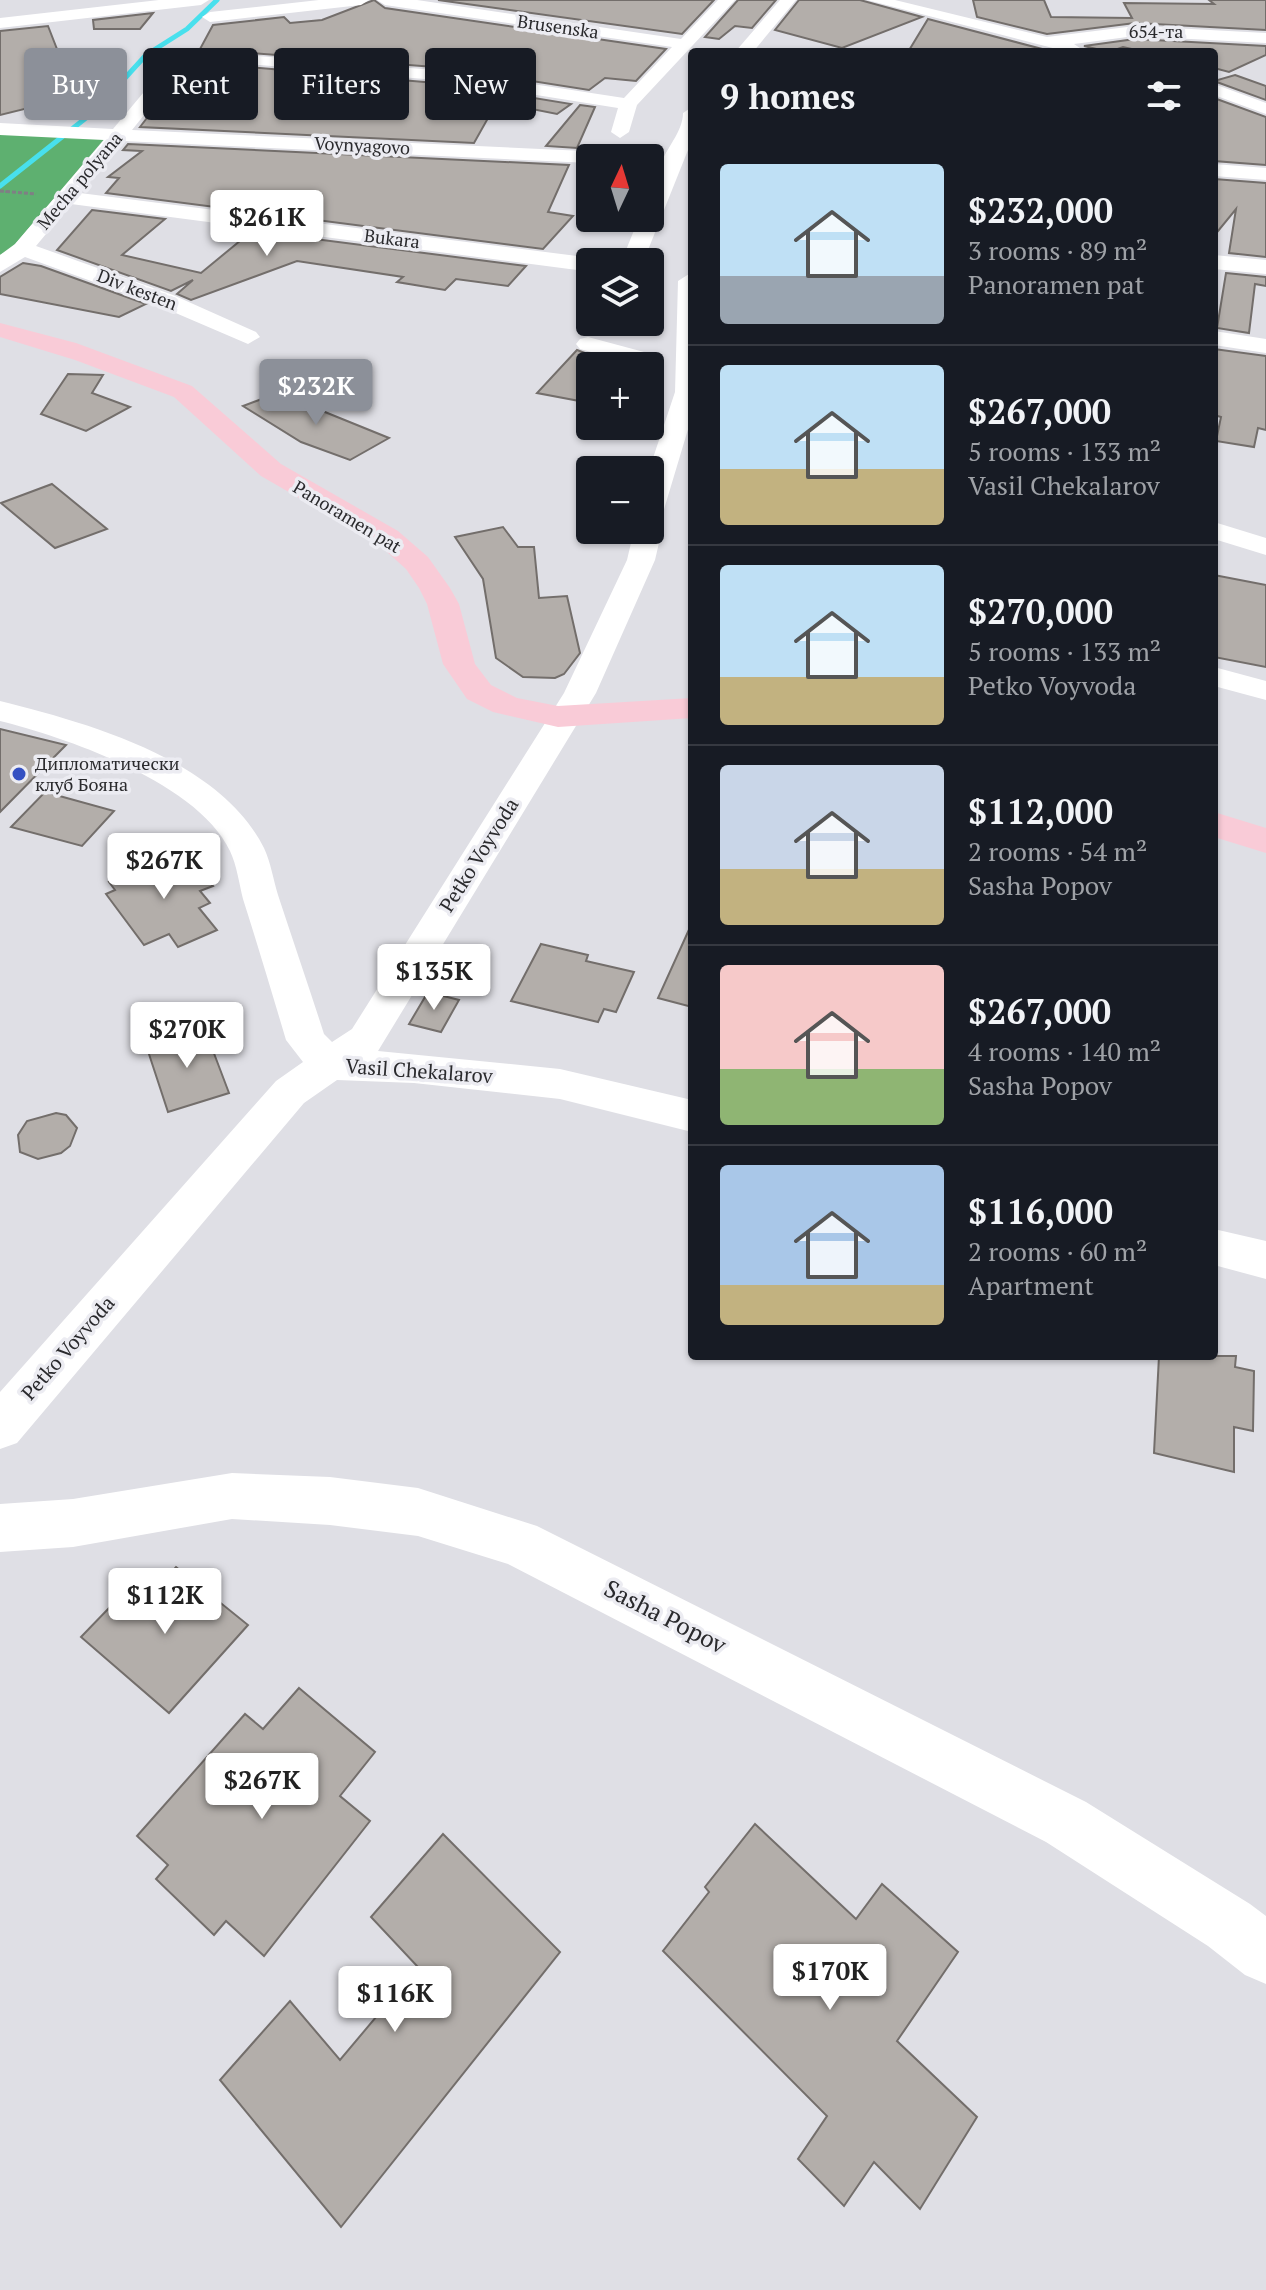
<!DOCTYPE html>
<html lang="en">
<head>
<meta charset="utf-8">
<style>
  :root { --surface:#171b24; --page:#20242c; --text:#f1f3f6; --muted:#9ea1a6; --line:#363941; --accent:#8c9099 }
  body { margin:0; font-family:"PT Serif",serif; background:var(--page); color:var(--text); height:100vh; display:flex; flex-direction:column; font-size:30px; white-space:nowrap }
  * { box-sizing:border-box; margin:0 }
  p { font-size:26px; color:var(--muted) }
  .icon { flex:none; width:44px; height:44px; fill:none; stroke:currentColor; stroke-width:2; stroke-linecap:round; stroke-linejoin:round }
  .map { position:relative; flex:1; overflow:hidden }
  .sheet { position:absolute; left:688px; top:48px; width:530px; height:1312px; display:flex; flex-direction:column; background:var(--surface); border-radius:8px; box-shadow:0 2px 6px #0004 }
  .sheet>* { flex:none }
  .hud { position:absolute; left:24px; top:48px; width:544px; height:72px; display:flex; gap:16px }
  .needle { width:52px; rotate:4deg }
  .buttons { position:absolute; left:576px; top:144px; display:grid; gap:16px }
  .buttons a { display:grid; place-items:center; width:88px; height:88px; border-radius:8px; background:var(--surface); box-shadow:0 2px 6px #0004; font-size:40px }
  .price { position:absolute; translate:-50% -68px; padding:0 18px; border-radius:8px; background:#fff; color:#222; font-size:26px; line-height:52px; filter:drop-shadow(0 2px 4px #0008) }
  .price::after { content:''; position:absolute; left:50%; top:48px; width:24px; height:18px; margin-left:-12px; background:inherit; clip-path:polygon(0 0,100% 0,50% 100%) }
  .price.current { background:var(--accent); color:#fff }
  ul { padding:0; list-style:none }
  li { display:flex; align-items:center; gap:24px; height:200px; padding:0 32px }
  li+li { border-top:2px solid var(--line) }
  li span { display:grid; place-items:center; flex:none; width:224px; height:160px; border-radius:8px; color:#555 }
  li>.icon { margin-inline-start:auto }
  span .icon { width:96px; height:96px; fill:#fffc; stroke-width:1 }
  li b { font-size:34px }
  h2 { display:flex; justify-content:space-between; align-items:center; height:96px; padding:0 32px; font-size:34px }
  .pill { padding:0 28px; border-radius:8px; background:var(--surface); box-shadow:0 2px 6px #0004; font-size:28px; line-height:72px }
  .pill.current { background:var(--accent); color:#fff }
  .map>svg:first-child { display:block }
  .forest { fill:#5eb070 }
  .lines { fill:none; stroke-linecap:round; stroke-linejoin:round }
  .stream { stroke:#48e0ed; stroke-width:5 }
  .building { fill:#b3aeaa; stroke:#736e6b; stroke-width:2 }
  .path-far1 { stroke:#7f7f84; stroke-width:2; stroke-dasharray:3 2; stroke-linecap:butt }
  .path { stroke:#7f7f84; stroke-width:3; stroke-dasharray:4 2; stroke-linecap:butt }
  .minor { fill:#fff; fill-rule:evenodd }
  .major { fill:#f9cbd7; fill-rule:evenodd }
  .poi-dot { fill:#3450c2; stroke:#ececf2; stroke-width:3 }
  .labels { text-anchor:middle; stroke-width:7; stroke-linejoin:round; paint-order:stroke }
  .far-street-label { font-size:18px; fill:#2a2a2d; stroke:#ececf2 }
  .far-poi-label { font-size:18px; fill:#2a2a2d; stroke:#ececf2; text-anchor:start }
  .street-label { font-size:20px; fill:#2a2a2d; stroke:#ececf2 }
  .near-street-label { font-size:24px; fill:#2a2a2d; stroke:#ececf2 }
</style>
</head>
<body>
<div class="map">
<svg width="1266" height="2290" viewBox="0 0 1266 2290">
  <rect width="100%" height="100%" fill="#dfdfe5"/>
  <polygon class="forest" points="0,131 106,137 11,249 0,255"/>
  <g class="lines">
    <polyline class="stream" points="0,186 96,110 146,55 187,29 217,0"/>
  </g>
  <g class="building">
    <polygon points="374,0 385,8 666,49 636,81 605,78 589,90 448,68 200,49 213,25 284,17 290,23 322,20"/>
    <polygon points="438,0 714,0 682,34"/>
    <polygon points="738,0 776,0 752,28 735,26 719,39 705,37"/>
    <polygon points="799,0 860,0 922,17 842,48 775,30"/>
    <polygon points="973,0 1044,0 1051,17 1132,18 1124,3 1214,4 1209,0 1266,0 1266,30 1135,23 1047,34 977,17"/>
    <polygon points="153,13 140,29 94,29 93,20"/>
    <polygon points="928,19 1046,50 908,52"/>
    <polygon points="48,26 69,80 57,101 0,115 0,31"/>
    <polygon points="1135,39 1266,46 1266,55 1229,72 1214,68 1214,52 1145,52 1123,47 1109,52 1084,46"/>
    <polygon points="190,62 448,84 571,104 557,114 497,102 474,143 140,127"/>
    <polygon points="1235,75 1266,86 1266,100 1214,81"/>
    <polygon points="1214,98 1266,117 1266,165 1214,161"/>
    <polygon points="580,105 595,107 577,148 546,146"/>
    <polygon points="128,144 569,165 548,212 573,216 543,249 106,193 119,178 108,177 142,151 123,150"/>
    <polygon points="1214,179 1266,183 1266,257 1229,253 1236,209 1214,236"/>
    <polygon points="92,210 165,219 122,255 201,273 252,231 526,266 508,286 456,279 445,290 397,282 403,277 297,261 191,300 177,294 193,280 171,291 57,250"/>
    <polygon points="23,263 41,266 146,304 119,317 0,294 0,277"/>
    <polygon points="1226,273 1266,277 1266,286 1255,284 1249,333 1217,328"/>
    <polygon points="1214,349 1266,356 1266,430 1258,428 1254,447 1216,441 1221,417 1214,415"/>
    <polygon points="577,350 590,355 590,403 537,393"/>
    <polygon points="68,374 103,375 92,393 130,407 86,431 41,414"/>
    <polygon points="278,393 389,438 350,460 301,442 243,406"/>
    <polygon points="52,484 107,529 55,548 1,503"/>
    <polygon points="503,527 518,547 534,547 539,598 567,596 580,653 564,674 555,678 523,677 496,658 483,579 455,537"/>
    <polygon points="1214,575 1266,585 1266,667 1214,657"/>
    <polygon points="0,729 66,745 0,812"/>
    <polygon points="45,792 114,811 82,846 11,827"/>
    <polygon points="184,851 213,886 200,891 210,903 199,908 217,930 178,947 169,934 144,945 106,894 115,890 109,882"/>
    <polygon points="692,923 692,1007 658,998"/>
    <polygon points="541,944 588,955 586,961 634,972 616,1012 604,1009 598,1022 511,1001"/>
    <polygon points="428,992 459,1000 441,1032 409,1024"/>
    <polygon points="204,1027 229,1093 168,1112 146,1045"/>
    <polygon points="56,1113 66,1115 77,1128 70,1146 61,1153 38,1159 20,1152 18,1135 27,1121"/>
    <polygon points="1159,1356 1236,1356 1235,1367 1254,1371 1253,1431 1234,1427 1234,1472 1154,1453"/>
    <polygon points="176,1567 248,1625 169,1713 81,1637 136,1580 152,1593"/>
    <polygon points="299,1688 375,1752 340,1796 370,1821 264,1956 226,1921 214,1935 156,1879 168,1865 137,1836 245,1714 263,1729"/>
    <polygon points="755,1824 856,1919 882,1884 958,1952 897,2041 977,2117 920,2209 874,2162 844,2206 798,2159 827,2116 663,1951 709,1892 705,1887"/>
    <polygon points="443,1834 560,1952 341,2227 220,2080 290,2001 340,2060 418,1967 371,1917"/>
  </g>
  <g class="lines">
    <polyline class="path-far1" points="0,191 8,192"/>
    <polyline class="path" points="0,191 36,194"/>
    <g class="minor">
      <polygon points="159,0 209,0 201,5 0,28 0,18"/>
      <polygon points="319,0 369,0 361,5 210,22 202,17 210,12"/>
      <polygon points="377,0 417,0 681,39 718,0 735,0 637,105 629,132 620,138 611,132 618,108 448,81 189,59 132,130 606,152 616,158 590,158 590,163 123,141 80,193 577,256 588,263 585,268 577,270 71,204 36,246 173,295 256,332 260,337 248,344 157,305 25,257 0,272 0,255 15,244 104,140 0,135 0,123 113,129 179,50 448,71 624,98 672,47 385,5"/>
      <polygon points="780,0 796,0 753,52 735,52"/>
      <polygon points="867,0 895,0 1047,37 1135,26 1266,33 1266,43 1135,36 1074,44 1080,48 1078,52 1068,52"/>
      <polygon points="1214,84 1266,103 1266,114 1214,95"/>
      <path d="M692 107V140L646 255 650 262H628L624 255 639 218H650C650 197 652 180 662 161 669 145 683 130 683 113Z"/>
      <polygon points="1214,164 1266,168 1266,180 1214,176"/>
      <polygon points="1214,255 1266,260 1266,274 1214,269"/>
      <path d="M689 274 692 275V416L659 526 662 530 655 560 596 693 378 1051 560 1069 692 1100V1132L560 1099 414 1083 337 1080 304 1103 17 1443 0 1449V1392L276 1081 303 1062 286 1040C272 993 258 946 243 899 239 883 237 866 230 851 198 783 68 738 0 721V701C88 723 219 759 264 848 271 863 273 879 278 895 293 941 309 987 324 1034L332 1042 352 1029 564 693 627 560 634 530H650L649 470 675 392 678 281Z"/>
      <polygon points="1214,331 1266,339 1266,353 1214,345"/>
      <polygon points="588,337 644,352 648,366 624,366 624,361 580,349 576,344 580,339"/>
      <polygon points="1214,522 1266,538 1266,555 1214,539"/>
      <polygon points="1214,667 1266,681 1266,700 1214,686"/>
      <polygon points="1214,1229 1266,1241 1266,1279 1214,1265"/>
      <polygon points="232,1473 330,1477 418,1488 537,1526 1086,1802 1250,1904 1266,1916 1266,1984 1245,1975 1208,1946 1046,1842 508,1564 418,1536 330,1525 232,1519 73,1547 0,1552 0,1504 73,1499"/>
    </g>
    <g class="major">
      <polygon points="0,323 76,343 192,386 281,464 398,531 428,557 450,588 459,604 475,664 491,685 517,698 558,706 692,698 692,718 558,727 493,712 467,699 443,664 427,604 419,588 406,569 377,543 261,476 174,397 75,360 0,337"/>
      <polygon points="1214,812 1266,828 1266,853 1214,837"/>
    </g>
  </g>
  <circle class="poi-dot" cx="19" cy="774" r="8"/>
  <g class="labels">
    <g class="far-street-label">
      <text transform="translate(558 27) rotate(8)" y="6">Brusenska</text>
      <text x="1156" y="38">654-та</text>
      <text transform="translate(362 146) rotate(3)" y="6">Voynyagovo</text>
      <text transform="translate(80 181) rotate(-50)" y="6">Mecha polyana</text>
      <text transform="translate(392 239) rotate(7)" y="6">Bukara</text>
      <text transform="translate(137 290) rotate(21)" y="6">Div kesten</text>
      <text transform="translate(347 517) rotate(31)" y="6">Panoramen pat</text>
    </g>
    <g class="far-poi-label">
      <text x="35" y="770">Дипломатически<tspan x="35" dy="21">клуб Бояна</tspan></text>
    </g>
    <g class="street-label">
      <text transform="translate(479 855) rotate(-58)" y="7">Petko Voyvoda</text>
      <text transform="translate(419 1071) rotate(4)" y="7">Vasil Chekalarov</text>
      <text transform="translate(68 1348) rotate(-49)" y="7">Petko Voyvoda</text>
    </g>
    <g class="near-street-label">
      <text transform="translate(665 1617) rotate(27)" y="8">Sasha Popov</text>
    </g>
  </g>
</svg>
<div class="buttons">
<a><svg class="needle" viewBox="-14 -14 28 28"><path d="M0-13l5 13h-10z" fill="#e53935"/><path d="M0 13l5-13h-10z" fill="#9ea1a6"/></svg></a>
<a><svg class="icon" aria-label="layers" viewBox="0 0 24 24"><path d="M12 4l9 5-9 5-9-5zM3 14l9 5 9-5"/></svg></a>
<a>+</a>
<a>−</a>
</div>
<b class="price" style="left:267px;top:258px">$261K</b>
<b class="price current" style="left:316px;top:427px">$232K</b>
<b class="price" style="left:164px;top:901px">$267K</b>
<b class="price" style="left:434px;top:1012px">$135K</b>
<b class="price" style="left:187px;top:1070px">$270K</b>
<b class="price" style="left:165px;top:1636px">$112K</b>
<b class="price" style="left:262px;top:1821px">$267K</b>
<b class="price" style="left:830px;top:2012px">$170K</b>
<b class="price" style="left:395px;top:2034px">$116K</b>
<div class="hud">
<a class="pill current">Buy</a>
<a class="pill">Rent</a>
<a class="pill">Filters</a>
<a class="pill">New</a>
</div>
<section class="sheet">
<h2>9 homes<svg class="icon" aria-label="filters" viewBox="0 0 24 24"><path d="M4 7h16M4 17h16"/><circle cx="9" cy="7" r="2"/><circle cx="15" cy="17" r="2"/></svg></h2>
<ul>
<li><span style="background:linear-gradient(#bfe0f5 70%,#9aa5b1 0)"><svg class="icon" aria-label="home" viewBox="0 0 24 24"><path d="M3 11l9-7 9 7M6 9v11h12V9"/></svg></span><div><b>$232,000</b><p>3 rooms · 89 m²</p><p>Panoramen pat</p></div></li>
<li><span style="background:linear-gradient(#bfe0f5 65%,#c2b280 0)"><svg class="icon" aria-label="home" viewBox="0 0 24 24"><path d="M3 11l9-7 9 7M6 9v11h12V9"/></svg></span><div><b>$267,000</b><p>5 rooms · 133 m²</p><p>Vasil Chekalarov</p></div></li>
<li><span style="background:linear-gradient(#bfe0f5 70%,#c2b280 0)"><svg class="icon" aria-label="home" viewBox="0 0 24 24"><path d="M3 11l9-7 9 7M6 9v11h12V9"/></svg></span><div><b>$270,000</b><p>5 rooms · 133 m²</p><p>Petko Voyvoda</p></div></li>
<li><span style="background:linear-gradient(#c9d6e8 65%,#c2b280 0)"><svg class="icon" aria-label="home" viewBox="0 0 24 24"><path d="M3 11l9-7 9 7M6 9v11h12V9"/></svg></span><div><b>$112,000</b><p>2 rooms · 54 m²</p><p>Sasha Popov</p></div></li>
<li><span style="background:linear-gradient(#f6c9c9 65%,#8fb573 0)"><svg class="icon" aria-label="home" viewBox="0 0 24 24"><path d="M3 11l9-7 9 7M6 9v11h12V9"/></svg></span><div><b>$267,000</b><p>4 rooms · 140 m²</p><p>Sasha Popov</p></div></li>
<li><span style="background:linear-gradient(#a9c7e8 75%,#c2b280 0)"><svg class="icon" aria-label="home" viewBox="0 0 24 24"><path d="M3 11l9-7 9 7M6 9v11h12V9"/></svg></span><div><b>$116,000</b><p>2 rooms · 60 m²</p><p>Apartment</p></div></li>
</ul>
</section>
</div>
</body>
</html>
